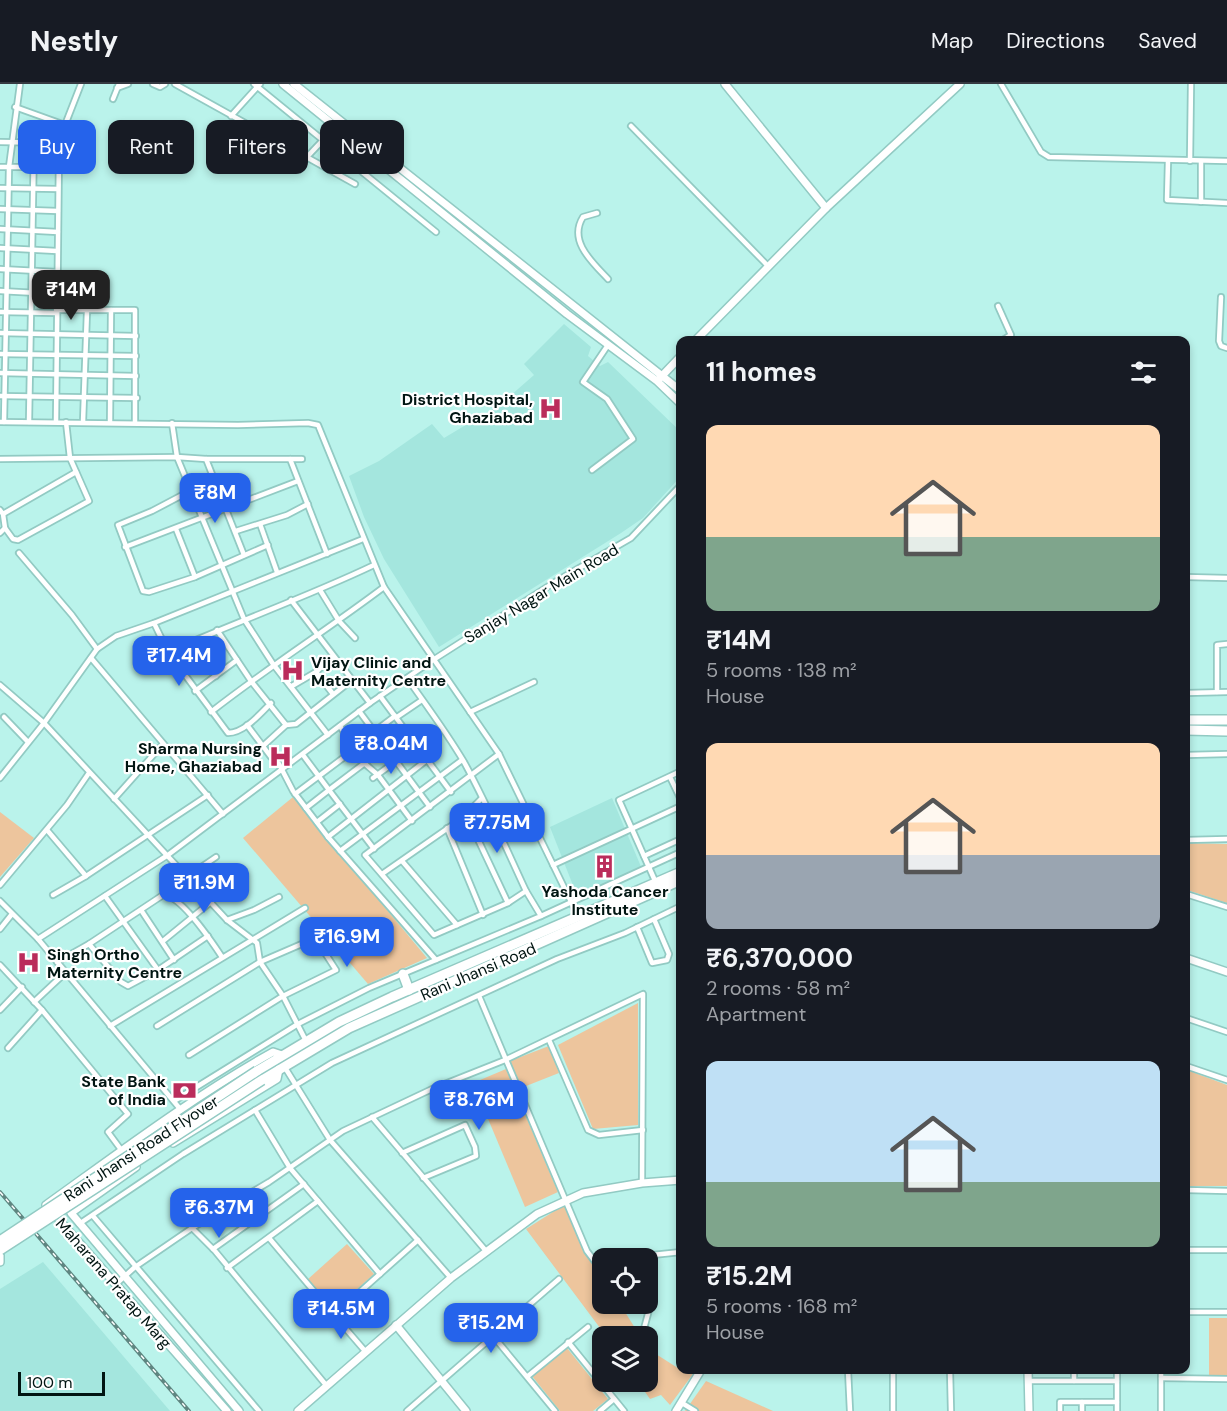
<!DOCTYPE html>
<html lang="en">
<head>
<meta charset="utf-8">
<style>
  :root { --surface:#171b24; --page:#20242c; --text:#f1f3f6; --muted:#9ea1a6; --line:#363941; --accent:#2563eb }
  body { margin:0; font-family:"DM Sans",sans-serif; background:var(--page); color:var(--text); height:100vh; display:flex; flex-direction:column; font-size:22px; white-space:nowrap }
  * { box-sizing:border-box; margin:0 }
  p { font-size:20px; color:var(--muted) }
  .icon { flex:none; width:33px; height:33px; fill:none; stroke:currentColor; stroke-width:2; stroke-linecap:round; stroke-linejoin:round }
  .map { position:relative; flex:1; overflow:hidden }
  .panel { position:absolute; left:676px; top:252px; width:514px; height:1038px; display:flex; flex-direction:column; background:var(--surface); border-radius:12px; box-shadow:0 3px 9px #0003 }
  .panel>* { flex:none }
  .banner { position:absolute; left:18px; top:36px; width:568px; height:54px; display:flex; gap:12px }
  .tools { position:absolute; left:592px; top:1164px; display:grid; gap:12px }
  .tools a { display:grid; place-items:center; width:66px; height:66px; border-radius:12px; background:var(--surface); box-shadow:0 3px 9px #0003; font-size:30px }
  .scale { position:absolute; left:18px; bottom:15px; width:87px; box-sizing:border-box; padding-left:6px; border:3px solid #011512; border-top:0; font-size:16px; line-height:21px; white-space:nowrap; color:#011512; -webkit-text-stroke:4px #fff; paint-order:stroke }
  .price { position:absolute; translate:-50% -51px; padding:0 14px; border-radius:12px; background:var(--accent); color:#fff; font-size:20px; line-height:39px; filter:drop-shadow(0 2px 3px #0008) }
  .price::after { content:''; position:absolute; left:50%; top:36px; width:18px; height:14px; margin-left:-9px; background:inherit; clip-path:polygon(0 0,100% 0,50% 100%) }
  .price.current { background:#222; color:#fff }
  ul { padding:0; list-style:none }
  li { display:grid; align-content:center; gap:12px; height:318px; padding:0 30px }
  li span { display:grid; place-items:center; height:186px; border-radius:12px; color:#555 }
  li>.icon { margin-inline-start:auto }
  span .icon { width:108px; height:108px; fill:#fffc; stroke-width:1 }
  li b { font-size:26px }
  h2 { display:flex; justify-content:space-between; align-items:center; height:72px; padding:0 30px; font-size:26px }
  .pill { padding:0 21px; border-radius:12px; background:var(--surface); box-shadow:0 3px 9px #0003; font-size:21px; line-height:54px }
  .pill.current { background:var(--accent); color:#fff }
  header { display:flex; align-items:center; gap:36px; box-sizing:border-box; height:84px; padding:0 30px; background:var(--surface); border-bottom:2px solid var(--line) }
  header strong { font-size:28px }
  nav { display:flex; gap:33px; margin-inline-start:auto; font-size:21px }
  .map>svg:first-child { display:block }
  .built { fill:#a4e6de }
  .green { fill:#edc59d }
  .lines { fill:none; stroke-linecap:round; stroke-linejoin:round }
  .street-casing { stroke:#92cac3; stroke-width:8 }
  .secondary-casing { stroke:#92cac3; stroke-width:10 }
  .highway-casing { stroke:#92cac3; stroke-width:12 }
  .street { stroke:#fff; stroke-width:4.5 }
  .secondary { stroke:#fff; stroke-width:7 }
  .highway { stroke:#fff; stroke-width:9 }
  .rail-casing { stroke:#5f8681; stroke-width:4 }
  .rail { stroke:#fff; stroke-width:1.5; stroke-dasharray:4.5; stroke-linecap:butt }
  .highway-bridge-casing { stroke:#92cac3; stroke-width:12; stroke-linecap:butt }
  .highway-bridge { stroke:#fff; stroke-width:9 }
  .labels { text-anchor:middle; stroke-width:4.5; stroke-linejoin:round; paint-order:stroke }
  .poi-label { font-size:16px; font-weight:bold; fill:#011512; stroke:#fff; text-anchor:end }
  .street-label { font-size:16px; fill:#011512; stroke:#fff }
</style>
</head>
<body>
<header>
<strong>Nestly</strong>
<nav><a>Map</a><a>Directions</a><a>Saved</a></nav>
</header>
<div class="map">
<svg width="1227" height="1327" viewBox="0 0 1227 1327">
  <rect width="100%" height="100%" fill="#baf3eb"/>
  <g class="built">
    <polygon points="564,240 591,263 588,272 600,282 608,278 681,348 681,392 643,434 621,449 439,563 384,475 364,433 349,392 379,377 432,340 444,354 501,320 534,291 524,280"/>
    <polygon points="612,714 642,785 578,814 550,743"/>
    <polygon points="43,1178 170,1327 0,1327 0,1205"/>
  </g>
  <g class="green">
    <polygon points="293,713 427,874 368,900 243,754"/>
    <polygon points="0,728 34,754 0,793"/>
    <polygon points="1187,759 1227,760 1227,819 1187,806"/>
    <polygon points="638,919 638,1041 593,1045 558,961"/>
    <polygon points="549,962 559,989 521,1004 510,977"/>
    <polygon points="506,985 558,1108 525,1123 473,999"/>
    <polygon points="1187,986 1227,1001 1227,1102 1187,1102"/>
    <polygon points="564,1121 603,1192 603,1220 620,1220 640,1252 606,1252 526,1145"/>
    <polygon points="347,1160 374,1190 334,1226 307,1196"/>
    <rect x="1209" y="1234" width="18" height="58"/>
    <polygon points="567,1264 608,1315 593,1327 560,1327 532,1292"/>
    <polygon points="648,1265 681,1286 693,1290 670,1321 661,1311 650,1315 638,1298 648,1298"/>
    <polygon points="706,1297 773,1327 685,1327"/>
  </g>
  <g class="lines">
    <defs>
      <g id="street">
        <polyline points="153,0 160,3 165,0"/>
        <polyline points="175,0 355,100"/>
        <polyline points="254,0 436,148"/>
        <polyline points="1001,0 1041,68 1049,73 1227,77"/>
        <polyline points="117,4 128,0"/>
        <polyline points="113,15 119,0"/>
        <polyline points="15,23 65,41"/>
        <polyline points="231,32 260,0"/>
        <polyline points="631,42 769,183"/>
        <polyline points="0,58 60,59"/>
        <polyline points="306,74 323,56"/>
        <polyline points="1168,77 1167,116 1227,119"/>
        <polyline points="1190,77 1191,0"/>
        <polyline points="0,83 34,83"/>
        <polyline points="0,104 58,105"/>
        <polyline points="1201,118 1201,77"/>
        <polyline points="0,125 58,127"/>
        <path d="M597 129 583 133C568 157 592 178 608 195"/>
        <polyline points="0,145 58,148"/>
        <polyline points="0,164 57,167"/>
        <polyline points="0,185 57,188"/>
        <polyline points="0,207 56,210"/>
        <polyline points="1221,213 1219,257 1221,262 1227,264"/>
        <polyline points="998,222 1011,251 1003,256"/>
        <polyline points="56,226 135,226 135,338"/>
        <polyline points="0,228 56,229"/>
        <polyline points="0,249 136,252"/>
        <polyline points="0,270 136,272"/>
        <polyline points="0,289 136,292"/>
        <polyline points="0,312 137,314"/>
        <polyline points="0,338 238,341 308,339 318,341 384,503 499,670 578,832"/>
        <polyline points="4,338 9,83 20,0"/>
        <polyline points="29,338 34,59"/>
        <polyline points="56,338 59,70 65,41 81,0"/>
        <polyline points="83,338 87,227"/>
        <polyline points="110,338 111,226"/>
        <polyline points="172,339 177,373 244,535 273,580 328,651"/>
        <polyline points="0,375 177,373 206,375 302,375"/>
        <polyline points="206,375 244,471"/>
        <polyline points="290,375 327,470"/>
        <polyline points="592,386 633,355 607,315 583,298 608,261"/>
        <polyline points="190,407 152,427 118,441 143,507 149,508 195,493 268,461"/>
        <polyline points="0,426 3,430 76,388"/>
        <polyline points="260,440 277,488"/>
        <polyline points="5,444 13,455 18,456 89,417 70,374 66,338"/>
        <polyline points="176,445 195,493"/>
        <polyline points="236,447 287,431 308,420"/>
        <polyline points="0,449 5,444 3,430"/>
        <polyline points="125,463 298,397"/>
        <polyline points="19,469 72,531 97,565"/>
        <polyline points="1186,493 1227,494"/>
        <polyline points="320,506 339,537 355,554"/>
        <polyline points="291,516 370,619"/>
        <path d="M154 539 168 568 228 649C244 649 260 630 271 619"/>
        <polyline points="217,546 251,597 286,641"/>
        <polyline points="190,558 216,592"/>
        <path d="M168 568C236 538 307 513 374 481"/>
        <polyline points="91,574 223,730"/>
        <polyline points="316,588 333,610"/>
        <path d="M407 594C426 621 447 649 464 678 487 720 506 764 526 807L508 819 434 851 365 771 499 670"/>
        <polyline points="0,601 44,639 227,836 257,859 260,878 283,912 306,957"/>
        <polyline points="292,602 316,588 333,572"/>
        <polyline points="195,607 237,576"/>
        <polyline points="1217,608 1217,561 1227,560"/>
        <polyline points="1186,609 1227,608"/>
        <polyline points="380,612 451,708"/>
        <polyline points="359,627 430,723"/>
        <path d="M211 628C267 584 327 546 384 503"/>
        <polyline points="470,628 534,598"/>
        <polyline points="4,633 28,658"/>
        <polyline points="397,633 422,616"/>
        <polyline points="340,642 364,679 378,691 412,737"/>
        <polyline points="263,662 286,641 296,640 352,596"/>
        <polyline points="354,663 395,632"/>
        <polyline points="303,671 329,706 306,724"/>
        <polyline points="1186,671 1227,670"/>
        <polyline points="670,693 681,716"/>
        <polyline points="0,694 44,639 97,565 116,552 154,539 363,455"/>
        <polyline points="373,694 418,661"/>
        <polyline points="295,710 355,665"/>
        <polyline points="114,715 163,660"/>
        <polyline points="466,730 508,819"/>
        <polyline points="317,738 340,720"/>
        <polyline points="447,744 483,831"/>
        <polyline points="47,746 86,792"/>
        <polyline points="328,753 428,675"/>
        <polyline points="1186,756 1227,755"/>
        <polyline points="374,765 329,706 407,647"/>
        <polyline points="340,767 462,676"/>
        <polyline points="644,772 681,755"/>
        <polyline points="402,777 457,841"/>
        <polyline points="553,781 681,722"/>
        <polyline points="382,790 461,735 482,714"/>
        <polyline points="188,792 216,773"/>
        <polyline points="656,799 619,716 681,687"/>
        <polyline points="0,801 67,721 89,689"/>
        <polyline points="1186,810 1227,823"/>
        <polyline points="53,811 86,792 208,711"/>
        <polyline points="105,812 158,886"/>
        <polyline points="0,817 38,855 181,1026"/>
        <polyline points="141,826 174,876"/>
        <polyline points="541,832 681,768"/>
        <polyline points="227,836 254,826 279,813"/>
        <polyline points="637,843 652,879 667,876 669,870 654,835"/>
        <polyline points="0,845 12,830"/>
        <polyline points="38,855 168,771 370,619 433,576 555,498 631,454 681,401"/>
        <polyline points="163,857 212,817"/>
        <polyline points="89,860 121,898 128,902 158,886 208,852"/>
        <polyline points="436,876 541,832 526,807"/>
        <path d="M57 878 89 860 163 811C181 811 212 858 222 873"/>
        <polyline points="0,881 42,926 128,1030 108,1048 122,1067"/>
        <polyline points="479,912 587,1167 596,1179 603,1178"/>
        <polyline points="34,918 66,888"/>
        <polyline points="0,926 22,903"/>
        <polyline points="1186,934 1227,948"/>
        <polyline points="110,942 305,824"/>
        <polyline points="157,942 260,878 311,856 318,858 336,886 283,912 189,971"/>
        <polyline points="549,956 588,1046 599,1051 643,1046"/>
        <polyline points="8,964 42,926"/>
        <polyline points="284,982 330,1056 451,1194"/>
        <polyline points="1186,982 1227,996"/>
        <polyline points="174,1017 298,940 369,904 436,876 328,753 293,707 279,680 271,673 247,641"/>
        <polyline points="255,1026 290,1084 380,1190"/>
        <polyline points="372,1033 486,1167"/>
        <polyline points="402,1069 465,1041 475,1063 476,1072 423,1094"/>
        <polyline points="1186,1106 1227,1107"/>
        <polyline points="93,1132 259,1327"/>
        <polyline points="79,1140 183,1070 332,979 557,875 625,849 681,822"/>
        <polyline points="192,1144 215,1167 326,1301"/>
        <polyline points="269,1154 334,1231 418,1156"/>
        <polyline points="213,1165 304,1100"/>
        <polyline points="1186,1166 1227,1166"/>
        <polyline points="624,1174 681,1168"/>
        <polyline points="227,1184 318,1117"/>
        <polyline points="115,1201 135,1183 192,1144 269,1098 343,1047 432,1005 505,976 643,910 642,1099"/>
        <polyline points="1186,1228 1227,1228"/>
        <polyline points="334,1231 365,1267"/>
        <polyline points="642,1252 649,1226 648,1170"/>
        <polyline points="494,1253 555,1327"/>
        <polyline points="568,1258 624,1327"/>
        <polyline points="848,1286 850,1327"/>
        <polyline points="950,1286 951,1327"/>
        <polyline points="1074,1286 1074,1297"/>
        <polyline points="1117,1286 1117,1327"/>
        <polyline points="1161,1286 1161,1327"/>
        <polyline points="528,1292 588,1243"/>
        <polyline points="1161,1294 1227,1295"/>
        <polyline points="1029,1297 1117,1297"/>
        <polyline points="682,1319 695,1327"/>
        <polyline points="407,1327 559,1195"/>
        <polyline points="600,1327 614,1315"/>
        <polyline points="893,1327 893,1286"/>
        <polyline points="1060,1327 1060,1318 1117,1318"/>
        <polyline points="1082,1327 1082,1318"/>
      </g>
      <g id="secondary">
        <polyline points="283,0 567,230 657,297 681,320"/>
        <polyline points="294,0 681,307"/>
        <polyline points="725,0 826,124"/>
        <polyline points="696,256 826,124 960,0"/>
        <polyline points="660,294 681,272"/>
        <polyline points="1186,874 1227,888"/>
        <polyline points="173,1059 277,995 279,985"/>
        <polyline points="136,1083 71,1129 239,1327"/>
        <polyline points="0,1171 0,1178"/>
        <polyline points="396,1241 466,1327"/>
        <polyline points="1028,1286 1029,1327"/>
        <path d="M227 1327 46 1121C120 1068 194 1012 273 968L282 971"/>
        <polyline points="298,1327 451,1194 537,1130 583,1109 642,1099 681,1096"/>
        <polyline points="676,1327 701,1286"/>
      </g>
      <g id="highway">
        <polyline points="1186,636 1227,636"/>
        <polyline points="1186,646 1227,647"/>
        <polyline points="403,890 409,906"/>
        <polyline points="257,987 339,938 392,913 681,788"/>
        <polyline points="262,996 349,944 681,796"/>
      </g>
    </defs>
    <use href="#street" class="street-casing"/>
    <use href="#secondary" class="secondary-casing"/>
    <use href="#highway" class="highway-casing"/>
    <use href="#street" class="street"/>
    <use href="#secondary" class="secondary"/>
    <use href="#highway" class="highway"/>
    <defs>
      <polyline id="rail" points="0,1108 189,1327"/>
    </defs>
    <use href="#rail" class="rail-casing"/>
    <use href="#rail" class="rail"/>
    <defs>
      <g id="highway-bridge">
        <polyline points="0,1157 257,987"/>
        <polyline points="0,1166 262,996"/>
      </g>
    </defs>
    <use href="#highway-bridge" class="highway-bridge-casing"/>
    <use href="#highway-bridge" class="highway-bridge"/>
  </g>
  <defs>
    <symbol id="hospital-bare" viewBox="-9 -9 18 18"><path d="M-5-5h3v3.5h4V-5h3V5h-3V1.5h-4V5h-3Z" fill="#ba2c5b" stroke="#fff" stroke-width="2.5" paint-order="stroke"/></symbol>
    <symbol id="building-bare" viewBox="-9 -9 18 18"><path d="M-4-6H4V6H1V3H-1V6H-4ZM-2.5-4.3h1.7v1.8h-1.7ZM.8-4.3h1.7v1.8H.8ZM-2.5-1h1.7V.8h-1.7ZM.8-1h1.7V.8H.8Z" fill="#ba2c5b" stroke="#fff" stroke-width="2.5" paint-order="stroke"/></symbol>
    <symbol id="bank-bare" viewBox="-9 -9 18 18"><path d="M-6-4H6V4H-6ZM0-2.3a2.3 2.3 0 1 0 0 4.6a2.3 2.3 0 1 0 0-4.6Z" fill="#ba2c5b" stroke="#fff" stroke-width="2.5" paint-order="stroke"/></symbol>
  </defs>
  <g fill-rule="evenodd">
    <use href="#hospital-bare" x="534" y="308" width="33" height="33"/>
    <use href="#hospital-bare" x="276" y="570" width="33" height="33"/>
    <use href="#hospital-bare" x="264" y="656" width="33" height="33"/>
    <use href="#building-bare" x="588" y="766" width="33" height="33"/>
    <use href="#hospital-bare" x="12" y="862" width="33" height="33"/>
    <use href="#bank-bare" x="168" y="990" width="33" height="33"/>
  </g>
  <g class="labels">
    <g class="poi-label">
      <text x="533" y="321">District Hospital,<tspan x="533" dy="18">Ghaziabad</tspan></text>
      <text x="311" y="584" text-anchor="start">Vijay Clinic and<tspan x="311" dy="18">Maternity Centre</tspan></text>
      <text x="262" y="670">Sharma Nursing<tspan x="262" dy="18">Home, Ghaziabad</tspan></text>
      <text x="605" y="813" text-anchor="middle">Yashoda Cancer<tspan x="605" dy="18">Institute</tspan></text>
      <text x="47" y="876" text-anchor="start">Singh Ortho<tspan x="47" dy="18">Maternity Centre</tspan></text>
      <text x="166" y="1003">State Bank<tspan x="166" dy="18">of India</tspan></text>
    </g>
    <g class="street-label">
      <text transform="translate(541 509) rotate(-31)" y="6">Sanjay Nagar Main Road</text>
      <text transform="translate(478 887) rotate(-23)" y="6">Rani Jhansi Road</text>
      <text transform="translate(141 1064) rotate(-33)" y="6">Rani Jhansi Road Flyover</text>
      <text transform="translate(114 1199) rotate(49)" y="6">Maharana Pratap Marg</text>
    </g>
  </g>
</svg>
<div class="tools">
<a><svg class="icon" aria-label="locate" viewBox="0 0 24 24"><circle cx="12" cy="12" r="6"/><path d="M12 2v4M12 18v4M2 12h4M18 12h4"/></svg></a>
<a><svg class="icon" aria-label="layers" viewBox="0 0 24 24"><path d="M12 4l9 5-9 5-9-5zM3 14l9 5 9-5"/></svg></a>
</div>
<div class="scale">100 m</div>
<b class="price current" style="left:71px;top:237px">₹14M</b>
<b class="price" style="left:215px;top:440px">₹8M</b>
<b class="price" style="left:179px;top:603px">₹17.4M</b>
<b class="price" style="left:391px;top:691px">₹8.04M</b>
<b class="price" style="left:497px;top:770px">₹7.75M</b>
<b class="price" style="left:204px;top:830px">₹11.9M</b>
<b class="price" style="left:347px;top:884px">₹16.9M</b>
<b class="price" style="left:479px;top:1047px">₹8.76M</b>
<b class="price" style="left:219px;top:1155px">₹6.37M</b>
<b class="price" style="left:341px;top:1256px">₹14.5M</b>
<b class="price" style="left:491px;top:1270px">₹15.2M</b>
<div class="banner">
<a class="pill current">Buy</a>
<a class="pill">Rent</a>
<a class="pill">Filters</a>
<a class="pill">New</a>
</div>
<section class="panel">
<h2>11 homes<svg class="icon" aria-label="filters" viewBox="0 0 24 24"><path d="M4 7h16M4 17h16"/><circle cx="9" cy="7" r="2"/><circle cx="15" cy="17" r="2"/></svg></h2>
<ul>
<li><span style="background:linear-gradient(#ffd9b3 60%,#7fa58c 0)"><svg class="icon" aria-label="home" viewBox="0 0 24 24"><path d="M3 11l9-7 9 7M6 9v11h12V9"/></svg></span><div><b>₹14M</b><p>5 rooms · 138 m²</p><p>House</p></div></li>
<li><span style="background:linear-gradient(#ffd9b3 60%,#9aa5b1 0)"><svg class="icon" aria-label="home" viewBox="0 0 24 24"><path d="M3 11l9-7 9 7M6 9v11h12V9"/></svg></span><div><b>₹6,370,000</b><p>2 rooms · 58 m²</p><p>Apartment</p></div></li>
<li><span style="background:linear-gradient(#bfe0f5 65%,#7fa58c 0)"><svg class="icon" aria-label="home" viewBox="0 0 24 24"><path d="M3 11l9-7 9 7M6 9v11h12V9"/></svg></span><div><b>₹15.2M</b><p>5 rooms · 168 m²</p><p>House</p></div></li>
</ul>
</section>
</div>
</body>
</html>
